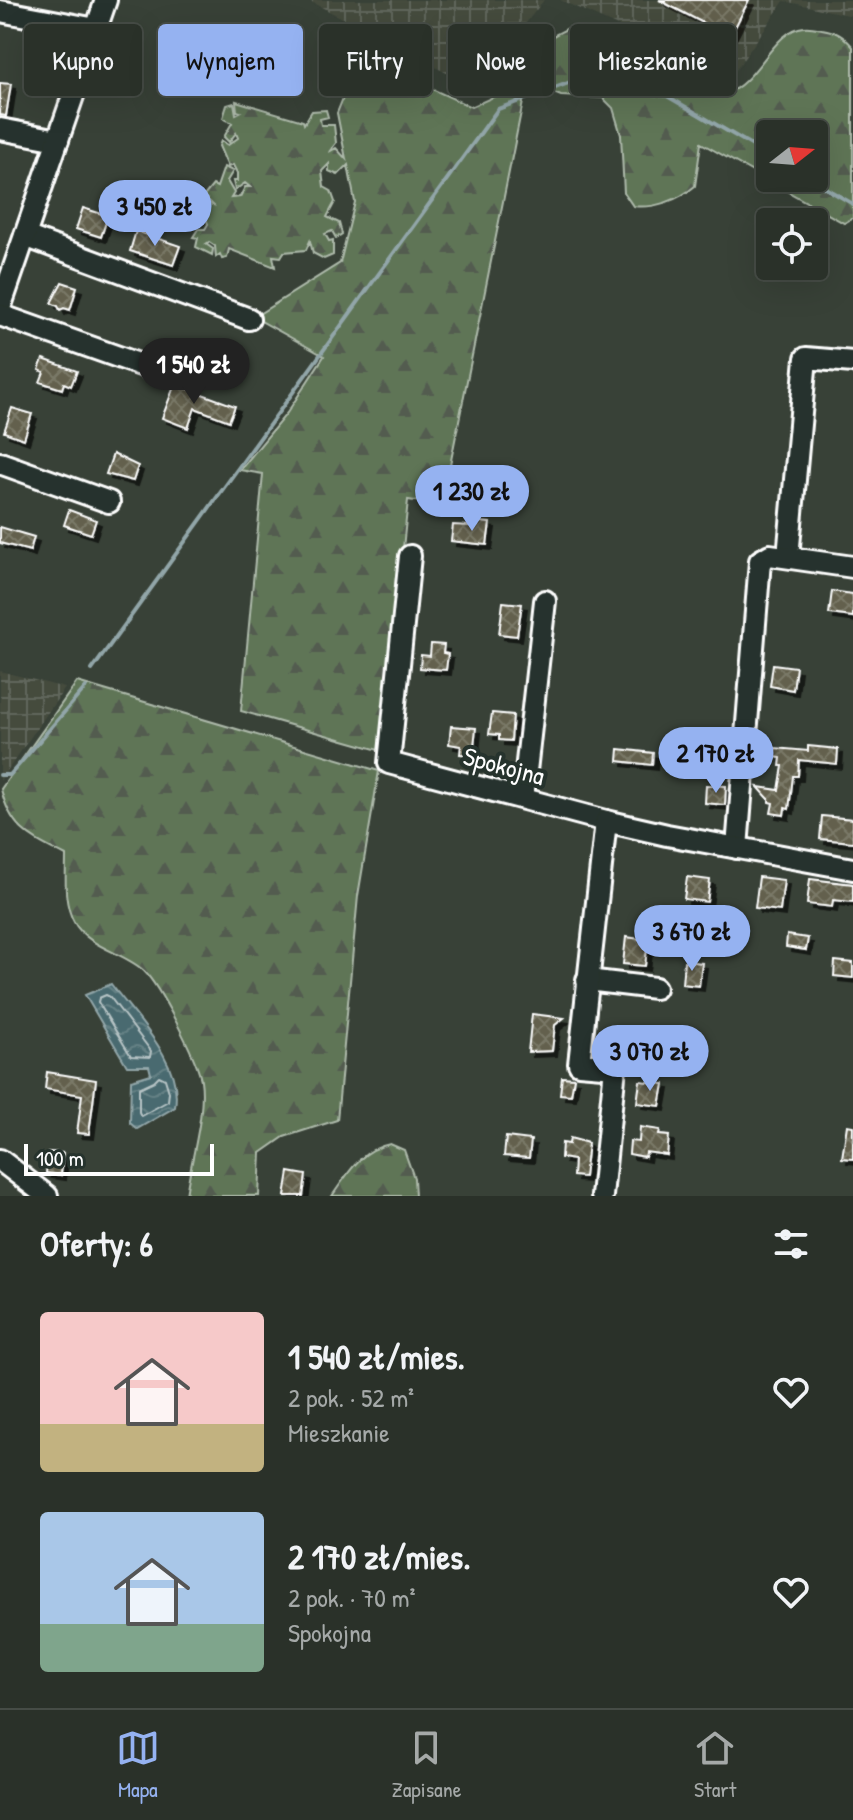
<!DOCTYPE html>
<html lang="pl">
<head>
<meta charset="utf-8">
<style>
  :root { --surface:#2a3129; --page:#363d35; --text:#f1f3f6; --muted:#a5a9a8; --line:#464c46; --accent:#95b2f1 }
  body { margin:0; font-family:"Patrick Hand",sans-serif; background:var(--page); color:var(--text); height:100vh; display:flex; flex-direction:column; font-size:30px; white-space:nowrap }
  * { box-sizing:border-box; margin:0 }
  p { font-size:26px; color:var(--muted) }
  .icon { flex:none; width:44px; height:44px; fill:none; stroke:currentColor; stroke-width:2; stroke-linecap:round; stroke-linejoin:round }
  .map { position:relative; height:1196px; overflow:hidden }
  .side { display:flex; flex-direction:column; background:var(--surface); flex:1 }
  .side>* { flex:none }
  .top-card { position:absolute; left:24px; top:24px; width:806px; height:72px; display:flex; gap:16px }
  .needle { width:52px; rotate:73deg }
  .tools { position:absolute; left:756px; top:120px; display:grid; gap:16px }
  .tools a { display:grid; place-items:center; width:72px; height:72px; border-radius:8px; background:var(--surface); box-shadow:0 8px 32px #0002,0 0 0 2px var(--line); font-size:40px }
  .scale { position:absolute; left:24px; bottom:20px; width:190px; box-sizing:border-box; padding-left:8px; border:4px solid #fff; border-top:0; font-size:22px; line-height:28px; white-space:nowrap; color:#fff; -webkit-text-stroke:6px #26332d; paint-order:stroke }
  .price { position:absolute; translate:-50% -68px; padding:0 18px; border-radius:28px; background:var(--accent); color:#111; font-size:26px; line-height:52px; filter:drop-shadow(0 2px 4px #0008) }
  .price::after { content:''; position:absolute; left:50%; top:48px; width:24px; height:18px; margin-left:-12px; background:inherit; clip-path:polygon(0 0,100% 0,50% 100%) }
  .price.selected { background:#222; color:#fff }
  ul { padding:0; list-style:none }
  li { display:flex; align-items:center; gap:24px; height:200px; padding:0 40px }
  li span { display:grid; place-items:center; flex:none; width:224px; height:160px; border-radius:8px; color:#555 }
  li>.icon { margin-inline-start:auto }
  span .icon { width:96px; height:96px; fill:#fffc; stroke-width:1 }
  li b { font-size:34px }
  h2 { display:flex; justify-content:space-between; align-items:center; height:96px; padding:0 40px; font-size:34px }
  .chip { padding:0 28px; border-radius:8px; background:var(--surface); box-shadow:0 8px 32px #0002,0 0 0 2px var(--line); font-size:28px; line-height:72px }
  .chip.selected { background:var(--accent); color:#111 }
  .tabs { display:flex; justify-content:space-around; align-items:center; height:112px; border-top:2px solid var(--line); background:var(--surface); font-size:22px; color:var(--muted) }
  .tabs a { display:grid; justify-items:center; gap:4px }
  .tabs .selected { color:var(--accent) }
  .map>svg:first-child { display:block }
  .industrial { fill:url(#industrial-grid) }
  .forest { fill:url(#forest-firs); stroke:#aebaab; stroke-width:2; fill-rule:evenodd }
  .water { fill:url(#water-waves); stroke:#92a6a9; stroke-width:2 }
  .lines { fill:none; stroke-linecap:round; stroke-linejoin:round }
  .shore { stroke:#b7c4c6; stroke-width:2 }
  .stream { stroke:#92a6a9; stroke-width:4 }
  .building { fill:url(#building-cross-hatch); stroke:#fff; stroke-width:2; filter:url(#shadow) }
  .minor-casing { stroke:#fff; stroke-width:26 }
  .minor { stroke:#26332d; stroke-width:20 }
  .labels { text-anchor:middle; stroke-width:8; stroke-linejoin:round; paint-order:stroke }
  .street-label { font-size:26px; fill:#fff; stroke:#26332d }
</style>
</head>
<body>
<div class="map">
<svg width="853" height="1196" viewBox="0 0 853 1196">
  <defs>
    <pattern id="industrial-grid" width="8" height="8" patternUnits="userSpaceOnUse" patternTransform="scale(2)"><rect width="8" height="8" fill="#454b3e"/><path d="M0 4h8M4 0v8" fill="none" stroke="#61665b"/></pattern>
    <pattern id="forest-firs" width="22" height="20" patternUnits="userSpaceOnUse" patternTransform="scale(2)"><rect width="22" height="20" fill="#5e7457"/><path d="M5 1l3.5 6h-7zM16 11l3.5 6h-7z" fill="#535c50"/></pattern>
    <pattern id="water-waves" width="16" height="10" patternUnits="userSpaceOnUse" patternTransform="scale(2)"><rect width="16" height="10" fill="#4a6b70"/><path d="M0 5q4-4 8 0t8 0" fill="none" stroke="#658185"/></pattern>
    <pattern id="building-cross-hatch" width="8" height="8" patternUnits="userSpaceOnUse" patternTransform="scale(2)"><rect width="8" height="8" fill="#63614d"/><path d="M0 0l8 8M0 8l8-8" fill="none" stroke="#7a7968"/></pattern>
    <filter id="shadow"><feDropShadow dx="5" dy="5" stdDeviation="0" flood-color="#0009"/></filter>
  </defs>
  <rect width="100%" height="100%" fill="#384137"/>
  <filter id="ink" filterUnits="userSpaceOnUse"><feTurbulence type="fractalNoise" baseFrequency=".0125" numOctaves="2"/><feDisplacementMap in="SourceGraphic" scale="16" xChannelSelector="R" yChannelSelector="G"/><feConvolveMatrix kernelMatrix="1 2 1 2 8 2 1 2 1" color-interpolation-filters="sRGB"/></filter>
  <g filter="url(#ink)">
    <g class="industrial">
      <polygon points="308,0 544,0 475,88"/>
      <polygon points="560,0 853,0 853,16 784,1 731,77"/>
      <polygon points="0,671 65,688 0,781"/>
    </g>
    <g class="forest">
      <path d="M570 27C580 29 591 29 600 33 633 49 688 102 726 93 756 85 774 29 804 27 809 26 817 28 822 29 836 31 844 36 853 47V218L844 223 701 143 695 186C679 200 654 209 633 206L624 193 621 135 613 108 603 98 561 96 527 82 442 505 408 500 382 751 241 711 263 474 240 470 287 413 324 356 261 321 259 314 340 263 355 202 348 165 338 175 329 171V164L322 171 324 187 331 191 335 202 327 217 339 223 342 234 336 238 332 231 325 234 329 241 333 240V255L324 259 313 253 310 241 306 250 284 252 281 257 273 256 275 267 229 249 227 258 222 259 220 254 216 257 215 246 209 242 206 244 213 249 212 255 196 247 198 238 193 237 198 229H205L208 224 203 209 208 204 213 205 204 196 213 185 217 187 224 167 233 171 227 181 234 193 231 198 240 197 245 187H250L245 183 235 190 233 181H237V173L233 165 228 167 219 146 221 141 228 145 238 138 236 133 229 142 224 137 232 123 223 118 227 105 234 103 236 114 240 112 237 111 236 101 303 121 304 124 312 111 326 110 328 117 320 119 321 125H334L336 143 329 152 336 148 346 159 337 113 360 56 471 107 527 82 545 40ZM770 134H814V178H770Z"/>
      <path d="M77 682 379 771 358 896 337 1120 284 1137 261 1153 259 1196H186C190 1162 206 1113 201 1080 196 1057 160 987 144 971 125 953 87 947 74 922 63 902 66 878 66 856 32 838 11 831 1 789Z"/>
      <path d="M390 1144 404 1150 414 1178 415 1196H332C349 1172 360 1150 390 1144Z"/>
    </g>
    <path class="water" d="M111 984C136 1018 183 1062 175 1107L137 1129 130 1123 131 1080 151 1074 149 1066H127L85 995Z"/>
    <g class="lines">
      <g class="shore">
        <polygon points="106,995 110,997 151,1051 150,1057 131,1056 98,1002 99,998"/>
        <polygon points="159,1076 165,1079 169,1092 168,1101 141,1116 139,1112 139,1088 154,1081"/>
      </g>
      <g class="stream">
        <polyline points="808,178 853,204"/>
        <polyline points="92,670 498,109 571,82 667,96 770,156"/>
        <polyline points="0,775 10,775 86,687"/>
      </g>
    </g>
    <g class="building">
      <polygon points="659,0 749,0 730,37"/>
      <polygon points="277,32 287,52 296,56 293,62 297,70 289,75 287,79 281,77 278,86 258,78 269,53 262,37"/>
      <polygon points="0,83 11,84 6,116 0,115"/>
      <polygon points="83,208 108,216 101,237 76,229"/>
      <polygon points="136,231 180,246 173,265 130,251"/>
      <polygon points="62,282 77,287 70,310 64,308 60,310 58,306 51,303"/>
      <polygon points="43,359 77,371 71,386 64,383 62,389 40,382 44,372 39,370"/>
      <polygon points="175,384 235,406 229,421 195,408 188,428 162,418"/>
      <polygon points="12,408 32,414 24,439 4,432"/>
      <polygon points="113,454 138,466 133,481 106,474"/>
      <polygon points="69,510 96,520 91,534 64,525"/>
      <polygon points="471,521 490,523 487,545 451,541 453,525 471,526"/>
      <polygon points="0,527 34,537 30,551 0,543"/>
      <polygon points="832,591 853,594 853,617 829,614"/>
      <polygon points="503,602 522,604 517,636 499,634"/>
      <polygon points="431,644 444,645 443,653 448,654 446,670 420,668 421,655 430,656"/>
      <polygon points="773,664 796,667 793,690 770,686"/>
      <polygon points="492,713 513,715 511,741 499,740 499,735 489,734"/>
      <polygon points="451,726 476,728 473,755 460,754 461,746 449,744"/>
      <polygon points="808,746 838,749 837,764 799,760 798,776 793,776 789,809 785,808 784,815 771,813 773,803 769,802 769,799 758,787 779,790 783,766 780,766 781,758 774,757 775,748 808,751"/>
      <polygon points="619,749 653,753 652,765 618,761"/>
      <polygon points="706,785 726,786 725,805 705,803"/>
      <polygon points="822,816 853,819 853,842 820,839"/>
      <polygon points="687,877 710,880 707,902 684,899"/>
      <polygon points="759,877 784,880 780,911 755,908"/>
      <polygon points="810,879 853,884 853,902 833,900 832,907 807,904"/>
      <polygon points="787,935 808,938 806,950 786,947"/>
      <polygon points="626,937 648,940 645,966 623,964"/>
      <polygon points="684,961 702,963 699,986 682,984"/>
      <polygon points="835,961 853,963 853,978 834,976"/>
      <polygon points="532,1014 564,1018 555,1025 552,1051 528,1052"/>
      <polygon points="47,1072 96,1080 89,1134 77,1133 82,1095 45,1089"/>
      <polygon points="562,1077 574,1078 571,1095 560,1094"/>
      <polygon points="640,1081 664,1084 660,1106 637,1103"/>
      <polygon points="847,1125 853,1126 853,1159 842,1158"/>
      <polygon points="640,1127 660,1130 659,1135 669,1136 667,1155 646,1152 645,1157 629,1154 630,1141 639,1142"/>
      <polygon points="506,1137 531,1140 529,1158 504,1156"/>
      <polygon points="570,1138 588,1143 584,1177 573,1176 574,1160 561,1158 562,1143 569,1144"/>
      <polygon points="48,1152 63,1153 61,1175 46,1173"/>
      <polygon points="289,1172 306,1175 303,1196 285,1196"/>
    </g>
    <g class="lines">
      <defs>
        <g id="minor">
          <polyline points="0,11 96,29"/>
          <polyline points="0,129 58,140"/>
          <polyline points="25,236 249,319"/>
          <polyline points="0,308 106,0"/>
          <polyline points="0,315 155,370"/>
          <polyline points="0,463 109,502"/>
          <polyline points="410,556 389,763 606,821"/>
          <polyline points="788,557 806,358 853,362"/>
          <polyline points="523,798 545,601"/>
          <polyline points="737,848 760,561 770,555 853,567"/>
          <polyline points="587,980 655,988"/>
          <polyline points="0,1160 47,1196"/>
          <polyline points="602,1196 615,1067 579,1064 606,821 667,835 853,869"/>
        </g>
      </defs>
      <use href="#minor" class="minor-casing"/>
      <use href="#minor" class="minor"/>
    </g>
  </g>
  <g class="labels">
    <g class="street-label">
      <text transform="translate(504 766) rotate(15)" y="9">Spokojna</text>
    </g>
  </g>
</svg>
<div class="tools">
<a><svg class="needle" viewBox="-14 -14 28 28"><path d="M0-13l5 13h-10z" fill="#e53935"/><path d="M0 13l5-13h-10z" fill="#a5a9a8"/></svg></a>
<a><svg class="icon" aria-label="locate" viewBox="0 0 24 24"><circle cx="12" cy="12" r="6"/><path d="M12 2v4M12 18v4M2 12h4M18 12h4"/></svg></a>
</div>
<div class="scale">100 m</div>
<b class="price" style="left:155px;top:248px">3 450 zł</b>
<b class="price selected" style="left:194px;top:406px">1 540 zł</b>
<b class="price" style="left:472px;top:533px">1 230 zł</b>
<b class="price" style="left:716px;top:795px">2 170 zł</b>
<b class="price" style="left:692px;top:973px">3 670 zł</b>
<b class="price" style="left:650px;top:1093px">3 070 zł</b>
<div class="top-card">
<a class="chip">Kupno</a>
<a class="chip selected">Wynajem</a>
<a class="chip">Filtry</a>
<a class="chip">Nowe</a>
<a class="chip">Mieszkanie</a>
</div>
</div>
<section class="side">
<h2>Oferty: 6<svg class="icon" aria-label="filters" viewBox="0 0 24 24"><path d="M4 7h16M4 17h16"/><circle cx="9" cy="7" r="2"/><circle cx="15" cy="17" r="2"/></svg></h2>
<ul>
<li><span style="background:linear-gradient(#f6c9c9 70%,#c2b280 0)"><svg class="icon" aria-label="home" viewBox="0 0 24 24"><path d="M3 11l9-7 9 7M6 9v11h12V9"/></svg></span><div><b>1 540 zł/mies.</b><p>2 pok. · 52 m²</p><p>Mieszkanie</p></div><svg class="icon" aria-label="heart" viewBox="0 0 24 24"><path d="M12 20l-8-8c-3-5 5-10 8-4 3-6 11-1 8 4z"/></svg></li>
<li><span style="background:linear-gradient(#a9c7e8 70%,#7fa58c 0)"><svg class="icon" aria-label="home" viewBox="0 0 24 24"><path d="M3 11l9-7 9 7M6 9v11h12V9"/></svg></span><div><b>2 170 zł/mies.</b><p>2 pok. · 70 m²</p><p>Spokojna</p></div><svg class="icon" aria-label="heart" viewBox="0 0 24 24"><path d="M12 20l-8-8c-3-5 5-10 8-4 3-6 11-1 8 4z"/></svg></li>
</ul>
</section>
<nav class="tabs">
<a class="selected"><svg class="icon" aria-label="map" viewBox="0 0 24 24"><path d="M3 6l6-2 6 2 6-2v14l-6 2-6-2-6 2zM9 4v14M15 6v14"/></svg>Mapa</a>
<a><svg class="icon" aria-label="saved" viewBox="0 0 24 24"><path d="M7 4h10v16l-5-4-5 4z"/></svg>Zapisane</a>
<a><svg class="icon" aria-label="home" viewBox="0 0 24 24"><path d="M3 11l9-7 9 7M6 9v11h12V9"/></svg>Start</a>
</nav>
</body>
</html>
